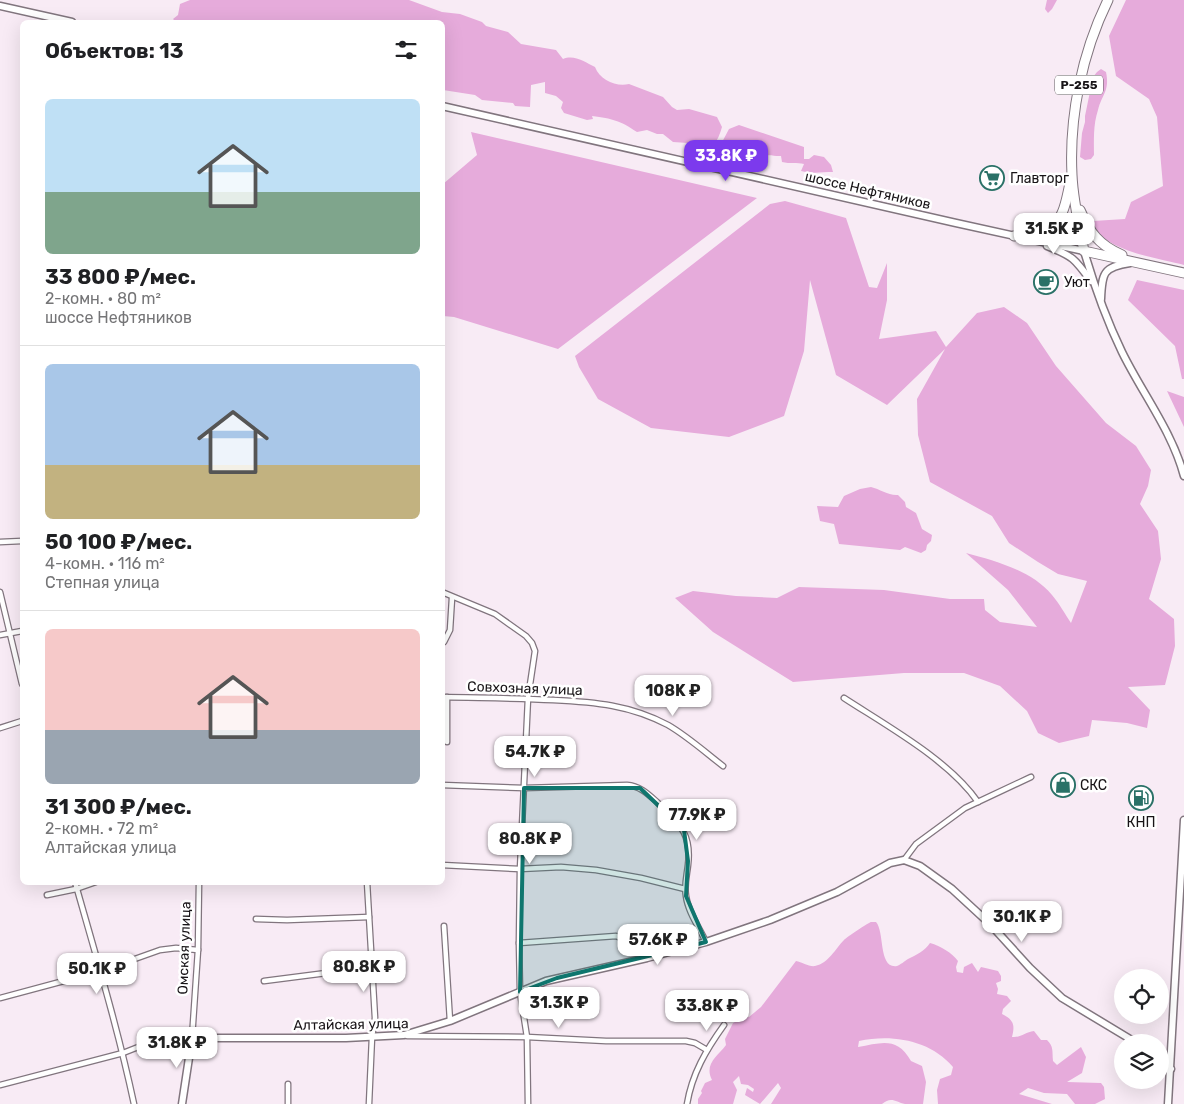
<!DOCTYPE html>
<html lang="ru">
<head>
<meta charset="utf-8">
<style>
  :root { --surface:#fff; --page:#f6f6f6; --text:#202124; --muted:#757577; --line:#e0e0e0; --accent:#7c3aed }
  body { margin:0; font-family:Rubik,sans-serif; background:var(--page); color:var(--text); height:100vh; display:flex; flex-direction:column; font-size:19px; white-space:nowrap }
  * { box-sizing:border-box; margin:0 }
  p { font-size:16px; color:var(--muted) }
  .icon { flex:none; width:28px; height:28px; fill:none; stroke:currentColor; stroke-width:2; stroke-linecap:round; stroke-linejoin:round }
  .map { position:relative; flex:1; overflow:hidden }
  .panel { position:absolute; left:20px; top:20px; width:425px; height:865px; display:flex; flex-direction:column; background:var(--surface); border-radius:8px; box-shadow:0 5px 20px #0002 }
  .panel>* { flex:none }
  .fabs { position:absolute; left:1114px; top:969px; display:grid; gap:10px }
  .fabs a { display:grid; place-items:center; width:55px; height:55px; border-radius:50%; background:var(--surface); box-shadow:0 5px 20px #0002; font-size:25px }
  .price { position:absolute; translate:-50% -42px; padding:0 11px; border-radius:10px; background:#fff; color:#222; font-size:16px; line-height:32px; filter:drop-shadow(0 1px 2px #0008) }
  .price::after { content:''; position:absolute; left:50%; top:30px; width:15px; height:11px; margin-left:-8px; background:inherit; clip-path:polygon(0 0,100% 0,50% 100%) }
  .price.active { background:var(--accent); color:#fff }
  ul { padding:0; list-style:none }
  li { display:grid; align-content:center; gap:10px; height:265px; padding:0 25px }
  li+li { border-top:1px solid var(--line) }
  li span { display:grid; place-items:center; height:155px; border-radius:8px; color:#555 }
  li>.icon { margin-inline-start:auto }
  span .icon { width:90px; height:90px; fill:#fffc; stroke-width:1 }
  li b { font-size:21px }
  h2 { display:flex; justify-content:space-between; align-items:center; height:60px; padding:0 25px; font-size:21px }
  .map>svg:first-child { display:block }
  .forest { fill:#e6abdb }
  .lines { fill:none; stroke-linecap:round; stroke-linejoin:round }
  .street-casing { stroke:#81757e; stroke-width:7 }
  .secondary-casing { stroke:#81757e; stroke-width:9 }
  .highway-casing { stroke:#81757e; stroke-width:11 }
  .street { stroke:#fff; stroke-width:4.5 }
  .secondary { stroke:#fff; stroke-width:6 }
  .highway { stroke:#fff; stroke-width:9 }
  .marked { fill:#0f766e; fill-opacity:0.2; stroke:#0f766e; stroke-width:4; stroke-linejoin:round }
  .labels { text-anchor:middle; stroke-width:5; stroke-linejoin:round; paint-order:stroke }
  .shield { fill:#fff; stroke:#5d5a5d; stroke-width:1 }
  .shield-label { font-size:12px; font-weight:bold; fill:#181417 }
  .poi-label { font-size:14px; fill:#181417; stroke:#fff; text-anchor:start }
  .street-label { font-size:14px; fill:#181417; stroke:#fff }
</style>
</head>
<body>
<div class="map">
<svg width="1184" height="1104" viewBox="0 0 1184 1104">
  <rect width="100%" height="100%" fill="#f8ebf5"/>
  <g class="forest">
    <path d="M190 0H409L442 12 460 14 482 22 486 26 508 32 521 44 556 50 563 59C574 54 585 62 595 67 600 80 616 87 629 84L663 97 672 107 677 110 689 109 717 117 722 127C719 137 715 149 703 148 698 148 696 146 690 147L688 143 673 142 663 134H657L647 130 637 132C619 120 613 119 592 116L593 119 587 120 564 113 561 108 563 102 556 96 545 93V82L531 85 530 107 515 106 513 103 482 100 475 95 443 90 442 22H176L173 19 178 15 180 4Z"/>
    <polygon points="1047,0 1057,0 1052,9 1048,13 1045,9"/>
    <path d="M1126 0H1184V265C1159 258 1099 251 1093 221L1125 219 1131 202 1163 186 1157 117 1149 99 1116 76 1109 36Z"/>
    <path d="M1101 69 1106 72C1110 91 1102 94 1098 110 1093 125 1094 140 1094 155L1091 159 1085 160 1080 157 1082 133 1085 122V116L1093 77 1097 72Z"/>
    <path d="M739 125 804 147V159H809L814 155 824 157 831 165 833 172C822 172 812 174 801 171L804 164C797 162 790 164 782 162L781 156C775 156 766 156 761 153 753 149 746 135 736 144 732 147 731 150 727 153L722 152 720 146 729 129Z"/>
    <polygon points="471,132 757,198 558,349 454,317 443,316 443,184 477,155"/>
    <path d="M785 201 846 218 869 287 877 288 887 263V300L879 339 936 331 946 347 977 313 1004 307 1027 323 1056 366 1106 423 1136 446 1151 470 1148 486 1140 504 1158 531 1161 559 1149 599 1174 619 1175 646 1165 685 1128 687 1150 710 1147 728 1127 723 1092 720 1089 736 1059 743 1038 733 1027 711 1000 686 964 673H904L793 682 713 632 675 598 693 591 736 596 777 598 799 587 884 590 950 599H984L985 610 1000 622 1037 627 1008 590 966 553C995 561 1031 570 1052 595 1059 603 1065 614 1071 623L1087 581 1058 574 1038 562 1009 543 992 516 930 482 918 435 917 399 945 349 887 405 836 375 810 280 804 351 784 416 729 437 651 428 598 399 579 367 575 356 770 204Z"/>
    <polygon points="1137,280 1184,290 1184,379 1182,379 1175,346 1128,300"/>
    <polygon points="1167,391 1184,397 1184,427"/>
    <path d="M871 487C880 489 889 496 898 495L905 502 906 507 916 513 922 529 932 535 931 541 927 545 926 550 921 553 905 547 900 550 839 544 834 524 820 521 817 506 838 507 844 496 860 489Z"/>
    <path d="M871 922H876C885 932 878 969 897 966 900 965 905 961 908 959 916 955 925 951 930 943 941 946 952 953 958 961L956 967 957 972 963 973 964 967 972 963 978 972 981 967 998 971 1001 976V981L996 983 998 989 997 994 1007 996 1011 1001 1003 1009 1002 1014C1014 1020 1015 1025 1012 1037 1021 1038 1025 1032 1034 1031L1041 1040H1047C1054 1047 1052 1051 1053 1061L1057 1065 1081 1047 1086 1057 1082 1073 1067 1082 1101 1083 1104 1087 1105 1099 1095 1104H1075L1067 1094 1044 1093 1028 1088 1019 1094 1052 1104H938L937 1090 940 1079 951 1075 953 1067C930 1040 892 1034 859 1041L858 1047C881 1043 897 1036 911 1061L922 1066 926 1082 923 1104C917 1104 911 1104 905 1104 896 1102 891 1096 882 1104H771L781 1088 778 1083 760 1104 745 1095 747 1088 753 1092 754 1089 748 1085 741 1084 739 1076 733 1082 737 1090 733 1104H698V1099L702 1093 701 1091 705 1083 712 1080C704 1064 717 1057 726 1045L725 1039 733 1023 743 1018 749 1017 761 1007 796 961C802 962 809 967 815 966 829 963 835 949 844 940 847 937 868 923 871 922Z"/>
  </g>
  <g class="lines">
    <defs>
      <g id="street">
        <polyline points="0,542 22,541"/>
        <polyline points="0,592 22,684"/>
        <polyline points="442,592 495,614 526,636 532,643 535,651 528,698 520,869 519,943 520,992 527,1037 528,1104"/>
        <polyline points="0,635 22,631"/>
        <polyline points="444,642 450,630 452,598"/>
        <path d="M442 697C479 698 516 698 553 700 595 702 630 705 668 725 687 736 705 752 723 766"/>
        <path d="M844 698C887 726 949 760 978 802"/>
        <polyline points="0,728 22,721"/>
        <polyline points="447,742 447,697"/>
        <path d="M442 785 524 788 627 785C640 786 648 794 657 802 678 823 692 832 688 865 687 875 684 885 686 896 688 912 699 927 706 942"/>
        <polyline points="904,860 916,844 965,808 1031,777"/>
        <polyline points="442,865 520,869 561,867 596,870 641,878 685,889"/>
        <path d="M75 882C96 956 118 1029 134 1104"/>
        <polyline points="367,882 375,1018 372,1037 369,1104"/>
        <polyline points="47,895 76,889 96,882"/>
        <polyline points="256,919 287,920 369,917"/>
        <polyline points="444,926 450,1021"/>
        <polyline points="519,943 616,936 633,943 647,958"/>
        <polyline points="264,981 373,967"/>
        <polyline points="0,998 101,971 160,950 176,948 198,950"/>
        <polyline points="407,1036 527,1037 606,1041 686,1041 695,1043 707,1050"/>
        <polyline points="288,1084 288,1104"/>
        <polyline points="0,1085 123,1053 156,1040 192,1038 198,950 199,882"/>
        <path d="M687 1104C692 1074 706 1050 724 1025"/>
      </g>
      <g id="secondary">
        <polyline points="0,6 72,22"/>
        <path d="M442 106 956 223 1084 251C1094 285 1106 319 1122 352 1142 393 1172 431 1184 476"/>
        <path d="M1047 246C1073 256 1075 259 1091 281"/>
        <path d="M1101 299C1102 273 1103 267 1130 263"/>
        <polyline points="1160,1062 1171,1069"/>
        <polyline points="182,1104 192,1038 346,1038 404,1035 450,1021 546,981 647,958 706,942 770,920 837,892 890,863 904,860 920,866 952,889 990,924 1030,968 1062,998 1135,1042"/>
        <polyline points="1168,1104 1184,820"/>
      </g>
      <g id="highway">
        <path d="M1108 0C1082 53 1069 116 1072 175 1073 200 1079 226 1084 251L1184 273"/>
        <path d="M1080 210C1090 233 1099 245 1122 255"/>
        <path d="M1014 236C1058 227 1061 228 1070 183"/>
      </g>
    </defs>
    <use href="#street" class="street-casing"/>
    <use href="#secondary" class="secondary-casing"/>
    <use href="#highway" class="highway-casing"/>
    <use href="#street" class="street"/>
    <use href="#secondary" class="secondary"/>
    <use href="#highway" class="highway"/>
  </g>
  <path class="marked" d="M524 788H640L684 830 688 861 686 896 706 942 557 978 520 992Z"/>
  <defs>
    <symbol id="supermarket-ring" viewBox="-11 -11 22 22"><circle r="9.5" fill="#fff" stroke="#2a7167" stroke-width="1.5"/><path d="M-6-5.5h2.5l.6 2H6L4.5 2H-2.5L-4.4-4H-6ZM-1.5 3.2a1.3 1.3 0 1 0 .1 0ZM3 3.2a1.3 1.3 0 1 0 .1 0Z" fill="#2a7167"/></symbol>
    <symbol id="cafe-ring" viewBox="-11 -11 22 22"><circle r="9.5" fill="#fff" stroke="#2a7167" stroke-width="1.5"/><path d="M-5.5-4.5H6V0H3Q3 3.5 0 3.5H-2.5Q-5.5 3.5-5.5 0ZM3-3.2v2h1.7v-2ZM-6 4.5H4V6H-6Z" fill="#2a7167"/></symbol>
    <symbol id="shop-ring" viewBox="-11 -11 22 22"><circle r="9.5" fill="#fff" stroke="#2a7167" stroke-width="1.5"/><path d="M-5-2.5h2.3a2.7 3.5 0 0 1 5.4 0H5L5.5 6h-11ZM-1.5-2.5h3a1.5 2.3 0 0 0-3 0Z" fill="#2a7167"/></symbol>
    <symbol id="fuel-ring" viewBox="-11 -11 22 22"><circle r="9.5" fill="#fff" stroke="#2a7167" stroke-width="1.5"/><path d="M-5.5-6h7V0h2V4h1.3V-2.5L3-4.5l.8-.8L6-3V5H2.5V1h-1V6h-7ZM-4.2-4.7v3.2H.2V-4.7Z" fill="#2a7167"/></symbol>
  </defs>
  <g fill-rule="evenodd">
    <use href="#supermarket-ring" x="978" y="164" width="28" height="28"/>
    <use href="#cafe-ring" x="1032" y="268" width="28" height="28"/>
    <use href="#shop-ring" x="1049" y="771" width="28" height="28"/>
    <use href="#fuel-ring" x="1127" y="784" width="28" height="28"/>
  </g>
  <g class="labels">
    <rect class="shield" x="1055" y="75.5" width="48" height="19" rx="4"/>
    <g class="shield-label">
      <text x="1079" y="89">Р-255</text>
    </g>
    <g class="poi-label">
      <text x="1010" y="183">Главторг</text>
      <text x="1064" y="287">Уют</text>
      <text x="1080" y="790">СКС</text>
      <text x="1141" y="827" text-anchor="middle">КНП</text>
    </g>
    <g class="street-label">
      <text transform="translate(868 190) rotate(13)" y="5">шоссе Нефтяников</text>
      <text transform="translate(525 688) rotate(2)" y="5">Совхозная улица</text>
      <text transform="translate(184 948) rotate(-88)" y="5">Омская улица</text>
      <text transform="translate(351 1024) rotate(-1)" y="5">Алтайская улица</text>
    </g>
  </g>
</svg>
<div class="fabs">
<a><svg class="icon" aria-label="locate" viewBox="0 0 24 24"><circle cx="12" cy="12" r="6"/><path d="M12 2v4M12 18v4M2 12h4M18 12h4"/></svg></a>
<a><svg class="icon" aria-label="layers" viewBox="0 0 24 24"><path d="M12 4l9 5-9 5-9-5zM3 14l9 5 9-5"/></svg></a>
</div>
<b class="price active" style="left:726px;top:182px">33.8K ₽</b>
<b class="price" style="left:1054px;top:255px">31.5K ₽</b>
<b class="price" style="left:673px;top:717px">108K ₽</b>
<b class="price" style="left:535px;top:778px">54.7K ₽</b>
<b class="price" style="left:697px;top:841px">77.9K ₽</b>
<b class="price" style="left:530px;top:865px">80.8K ₽</b>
<b class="price" style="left:1022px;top:943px">30.1K ₽</b>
<b class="price" style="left:658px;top:966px">57.6K ₽</b>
<b class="price" style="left:364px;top:993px">80.8K ₽</b>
<b class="price" style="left:97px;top:995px">50.1K ₽</b>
<b class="price" style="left:559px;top:1029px">31.3K ₽</b>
<b class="price" style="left:707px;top:1032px">33.8K ₽</b>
<b class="price" style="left:177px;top:1069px">31.8K ₽</b>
<section class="panel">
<h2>Объектов: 13<svg class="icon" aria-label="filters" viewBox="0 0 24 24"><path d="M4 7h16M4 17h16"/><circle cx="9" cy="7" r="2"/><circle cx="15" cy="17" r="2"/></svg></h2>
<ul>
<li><span style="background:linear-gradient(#bfe0f5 60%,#7fa58c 0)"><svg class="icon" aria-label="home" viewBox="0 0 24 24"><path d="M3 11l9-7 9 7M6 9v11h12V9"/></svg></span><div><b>33 800 ₽/мес.</b><p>2-комн. · 80 m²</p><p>шоссе Нефтяников</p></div></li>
<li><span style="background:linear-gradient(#a9c7e8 65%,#c2b280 0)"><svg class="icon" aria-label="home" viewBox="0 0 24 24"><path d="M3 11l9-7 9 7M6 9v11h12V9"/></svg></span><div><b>50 100 ₽/мес.</b><p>4-комн. · 116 m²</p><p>Степная улица</p></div></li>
<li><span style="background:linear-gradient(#f6c9c9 65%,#9aa5b1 0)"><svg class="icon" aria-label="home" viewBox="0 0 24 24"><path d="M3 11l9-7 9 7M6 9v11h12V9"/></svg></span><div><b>31 300 ₽/мес.</b><p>2-комн. · 72 m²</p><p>Алтайская улица</p></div></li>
</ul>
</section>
</div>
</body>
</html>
